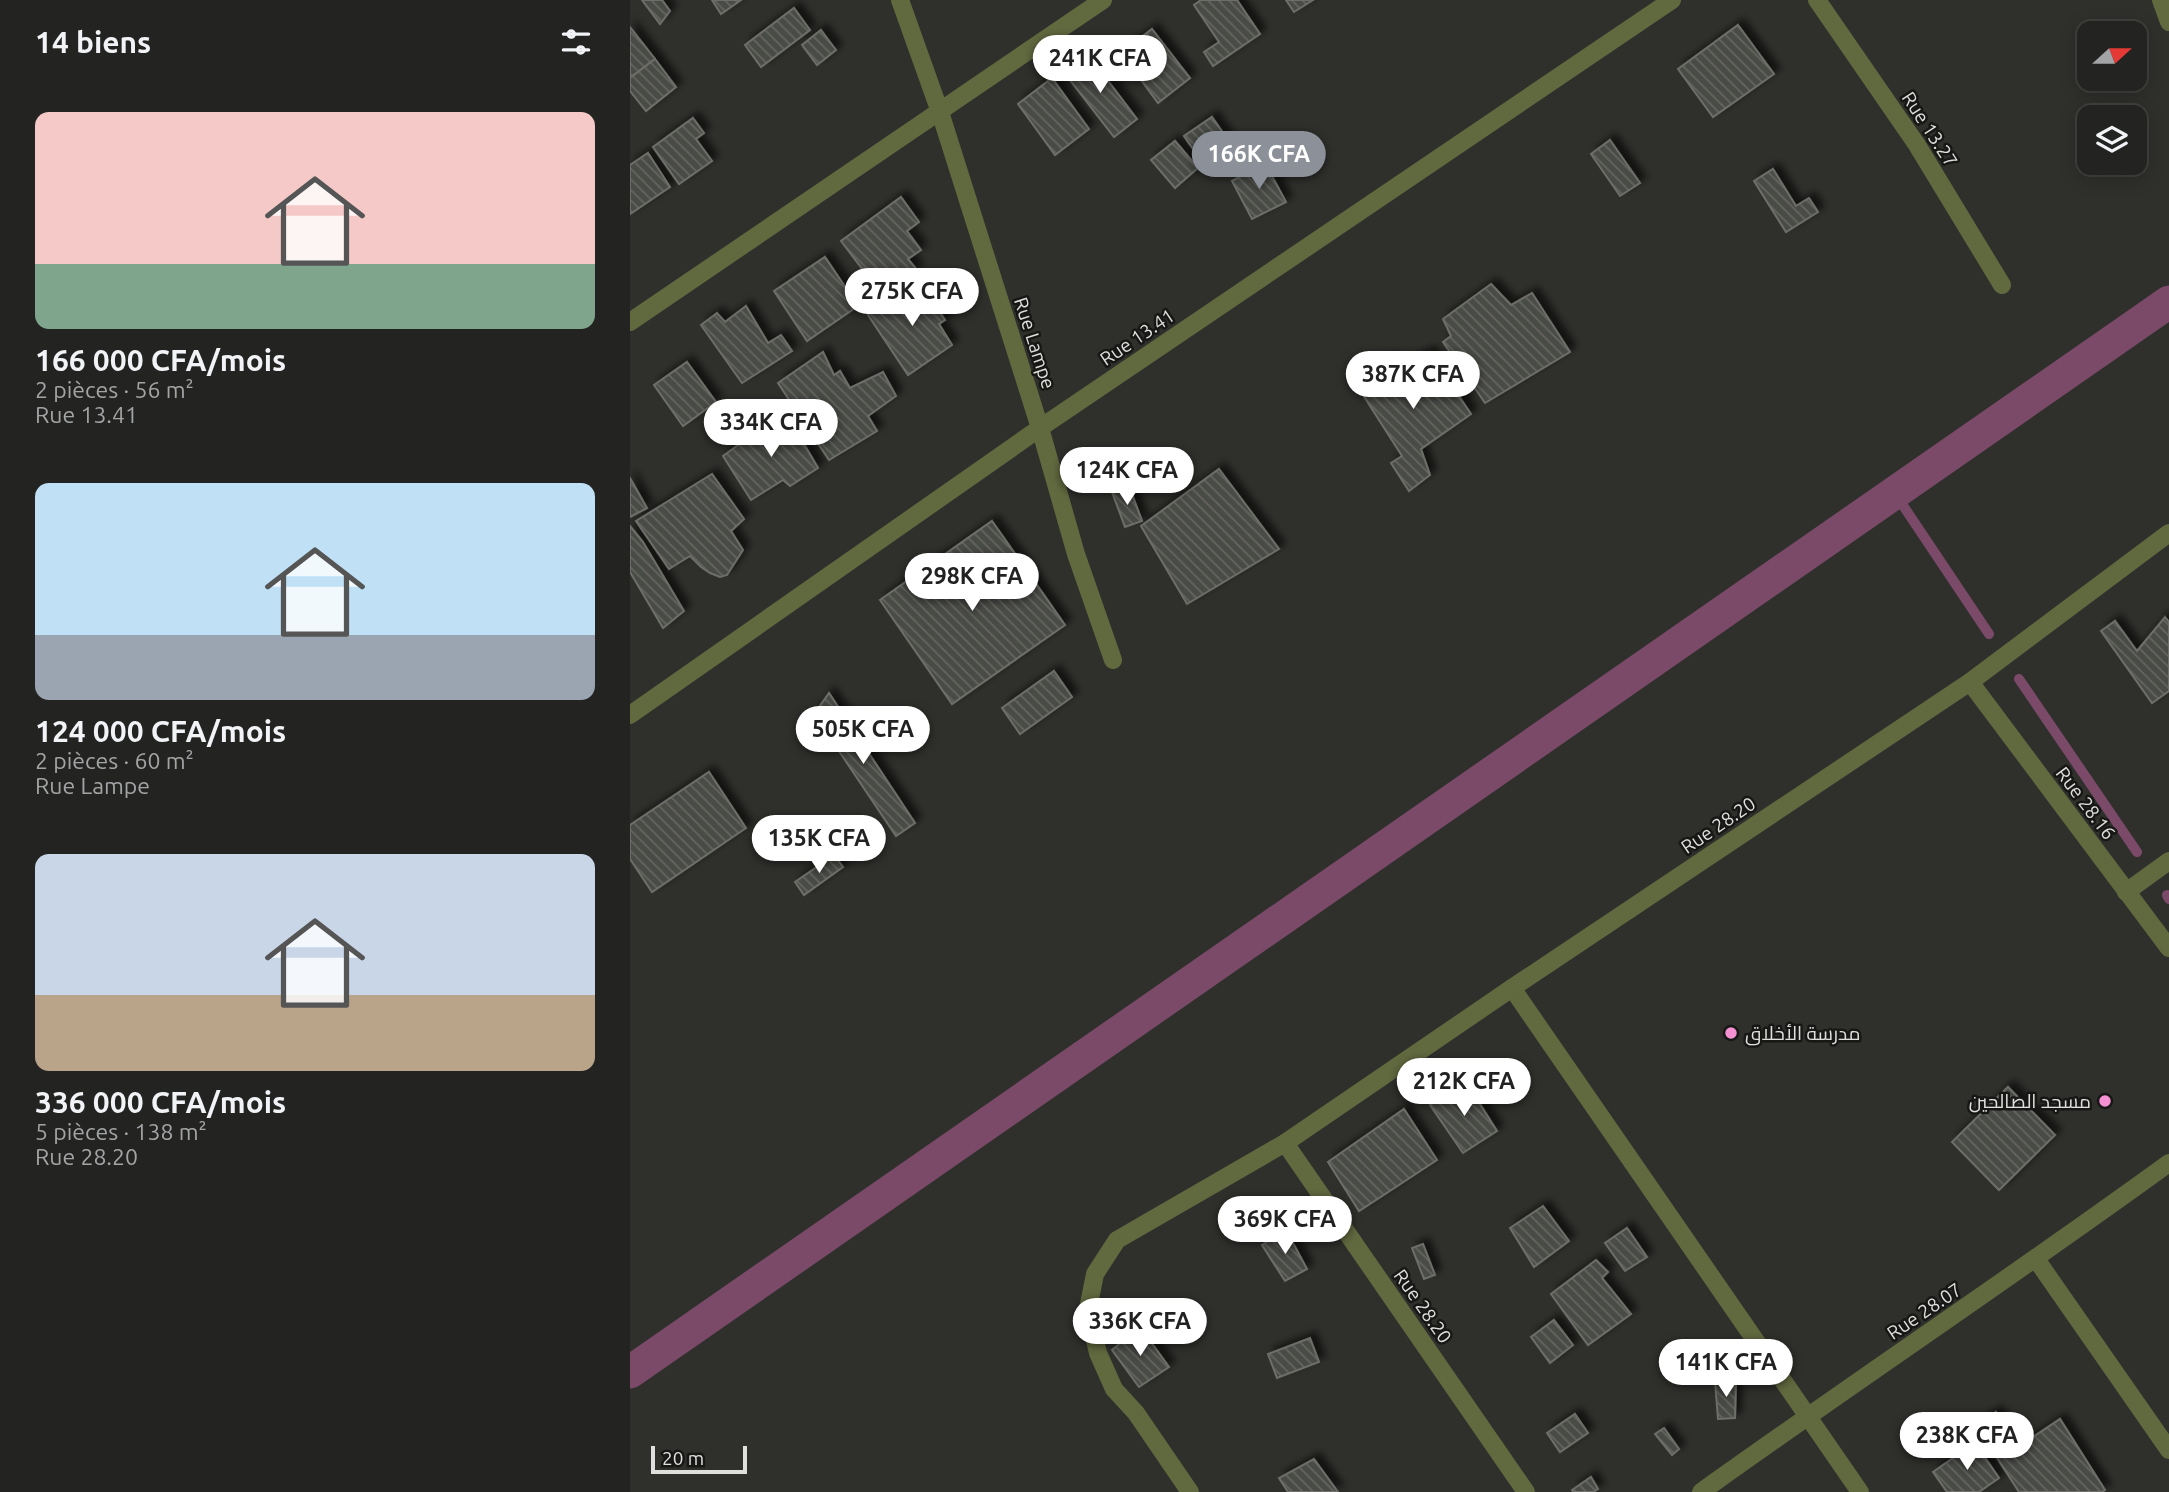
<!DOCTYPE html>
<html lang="fr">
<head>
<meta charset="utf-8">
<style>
  :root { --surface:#232421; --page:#2f302e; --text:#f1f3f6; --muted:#a3a4a5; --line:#40413f; --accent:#8c9099 }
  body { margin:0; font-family:Ubuntu,Cairo,sans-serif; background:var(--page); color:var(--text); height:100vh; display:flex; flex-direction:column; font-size:26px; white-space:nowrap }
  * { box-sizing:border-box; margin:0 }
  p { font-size:23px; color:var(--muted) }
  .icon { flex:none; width:38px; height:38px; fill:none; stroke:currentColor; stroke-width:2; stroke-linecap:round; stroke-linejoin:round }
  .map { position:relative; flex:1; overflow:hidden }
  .side { display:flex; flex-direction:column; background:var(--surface); width:630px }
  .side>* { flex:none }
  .needle { width:46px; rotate:69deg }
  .tools { position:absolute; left:1447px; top:21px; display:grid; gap:14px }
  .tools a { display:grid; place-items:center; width:70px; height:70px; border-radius:14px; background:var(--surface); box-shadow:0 4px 18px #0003,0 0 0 2px var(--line); font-size:35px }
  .scale { position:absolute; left:21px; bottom:18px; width:96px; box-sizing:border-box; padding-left:7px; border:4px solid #dfe0dd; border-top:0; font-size:19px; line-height:24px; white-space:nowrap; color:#dfe0dd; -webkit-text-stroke:5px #171816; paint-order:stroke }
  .price { position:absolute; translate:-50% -60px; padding:0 16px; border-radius:24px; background:#fff; color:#222; font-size:23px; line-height:46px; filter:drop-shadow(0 2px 4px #0008) }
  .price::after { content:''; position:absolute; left:50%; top:42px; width:21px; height:16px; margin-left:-10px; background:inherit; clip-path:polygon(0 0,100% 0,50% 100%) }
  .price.selected { background:var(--accent); color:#fff }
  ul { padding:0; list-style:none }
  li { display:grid; align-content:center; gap:14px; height:371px; padding:0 35px }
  li span { display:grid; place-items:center; height:217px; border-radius:14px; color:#555 }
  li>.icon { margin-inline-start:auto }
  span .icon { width:126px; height:126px; fill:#fffc; stroke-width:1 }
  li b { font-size:30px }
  h2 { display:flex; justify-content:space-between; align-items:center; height:84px; padding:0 35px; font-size:30px }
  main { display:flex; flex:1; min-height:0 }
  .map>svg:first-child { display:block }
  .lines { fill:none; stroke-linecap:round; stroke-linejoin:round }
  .stream { stroke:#7b4a69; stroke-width:10 }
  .canal { stroke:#7b4a69; stroke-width:33 }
  .building { fill:url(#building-back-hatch); stroke:#6d6e69; stroke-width:2; filter:url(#shadow) }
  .street { stroke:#61693f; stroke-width:18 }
  .poi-dot { fill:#f591d2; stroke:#171816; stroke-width:2.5 }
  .labels { text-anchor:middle; stroke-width:5; stroke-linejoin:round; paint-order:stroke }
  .street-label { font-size:19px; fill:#dfe0dd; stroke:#171816 }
  .poi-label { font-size:19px; fill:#dfe0dd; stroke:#171816; text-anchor:start }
</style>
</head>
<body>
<main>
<section class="side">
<h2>14 biens<svg class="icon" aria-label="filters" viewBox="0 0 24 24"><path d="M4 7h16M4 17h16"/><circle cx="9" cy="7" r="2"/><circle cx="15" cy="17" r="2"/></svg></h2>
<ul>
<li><span style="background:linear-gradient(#f6c9c9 70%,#7fa58c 0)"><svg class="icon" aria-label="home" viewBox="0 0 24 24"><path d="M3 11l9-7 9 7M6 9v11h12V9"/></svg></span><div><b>166 000 CFA/mois</b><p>2 pièces · 56 m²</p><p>Rue 13.41</p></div></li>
<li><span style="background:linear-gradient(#bfe0f5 70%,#9aa5b1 0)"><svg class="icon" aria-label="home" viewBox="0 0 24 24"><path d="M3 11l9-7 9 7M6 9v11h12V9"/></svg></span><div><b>124 000 CFA/mois</b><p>2 pièces · 60 m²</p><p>Rue Lampe</p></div></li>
<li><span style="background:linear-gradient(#c9d6e8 65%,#b9a48a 0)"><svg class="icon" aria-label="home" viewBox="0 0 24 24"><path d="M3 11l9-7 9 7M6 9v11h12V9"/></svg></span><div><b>336 000 CFA/mois</b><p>5 pièces · 138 m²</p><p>Rue 28.20</p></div></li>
</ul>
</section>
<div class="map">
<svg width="1539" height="1492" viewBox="0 0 1539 1492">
  <defs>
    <pattern id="building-back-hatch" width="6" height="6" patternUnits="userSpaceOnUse" patternTransform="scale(1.75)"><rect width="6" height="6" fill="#4a4b46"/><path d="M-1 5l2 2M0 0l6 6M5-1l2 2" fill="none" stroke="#646560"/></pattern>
    <filter id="shadow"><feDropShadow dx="6" dy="-6" stdDeviation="3.5" flood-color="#0009"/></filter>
  </defs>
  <rect width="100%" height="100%" fill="#2f302c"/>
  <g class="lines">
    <g class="stream">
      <polyline points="1264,492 1359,634"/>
      <polyline points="1389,679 1507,852"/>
      <polyline points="1537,895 1539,899"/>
    </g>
    <polyline class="canal" points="0,1372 1539,302"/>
  </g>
  <g class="building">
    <polygon points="12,0 32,0 40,11 30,24"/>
    <polygon points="82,0 111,0 91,14"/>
    <polygon points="571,0 607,0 630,34 583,66 574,52 589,42 564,5"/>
    <polygon points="656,0 683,0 664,12"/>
    <polygon points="164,8 180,30 131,67 115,45"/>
    <polygon points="1108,25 1144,74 1083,117 1048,69"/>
    <polygon points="0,27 25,59 0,78"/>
    <polygon points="522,29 560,78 528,103 491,53"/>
    <polygon points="191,30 206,50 187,65 172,45"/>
    <polygon points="457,53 507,119 484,137 433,71"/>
    <polygon points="25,59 46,87 16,111 0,91 0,78"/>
    <polygon points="422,78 459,129 425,155 388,104"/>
    <polygon points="582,117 610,157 582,176 554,136"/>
    <polygon points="63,118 74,133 66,139 82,161 49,184 23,147"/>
    <polygon points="980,140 1010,183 990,196 961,154"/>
    <polygon points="545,141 568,168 545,188 521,160"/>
    <polygon points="18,153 40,187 0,214 0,165"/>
    <polygon points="635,163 656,202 622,219 602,181"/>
    <polygon points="1143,169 1166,206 1179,198 1188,212 1156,232 1124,181"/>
    <polygon points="271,197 289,222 277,231 291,250 278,259 287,270 251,294 211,241"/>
    <polygon points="195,257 228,306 177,341 144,291"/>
    <polygon points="289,281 315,320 309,324 322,345 278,375 238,315"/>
    <polygon points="861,284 881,305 902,293 940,352 855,403 813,342 821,336 813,319"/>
    <polygon points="116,306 138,343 151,335 162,351 112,383 71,325 87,313 95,322"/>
    <polygon points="193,352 204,375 210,371 220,388 253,372 266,396 238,416 247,431 199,460 148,383"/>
    <polygon points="799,352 841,414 791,449 800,475 779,491 761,463 772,456 726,384 760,361 765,372"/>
    <polygon points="57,362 86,402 53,426 24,385"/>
    <polygon points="157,415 188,468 160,486 153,480 121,500 93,456 122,435 131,435 138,427"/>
    <polygon points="589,469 649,549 557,604 511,526"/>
    <polygon points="82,474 114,519 101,531 113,550 97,575 90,577 80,573 71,567 60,556 39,569 6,521"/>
    <polygon points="0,478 17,508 0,517"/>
    <polygon points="499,486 512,521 495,527 482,492"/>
    <polygon points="362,521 435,625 322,704 250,600"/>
    <polygon points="0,526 13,542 54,611 33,628 0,572"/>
    <polygon points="1535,617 1539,622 1539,691 1522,703 1471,631 1485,621 1507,651"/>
    <polygon points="424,671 442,697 390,734 372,708"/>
    <polygon points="199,693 285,823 266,836 184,714"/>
    <polygon points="79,772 116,828 22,892 0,859 0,825"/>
    <polygon points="204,855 213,867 174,895 165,882"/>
    <polygon points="836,1082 867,1131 833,1153 800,1105"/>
    <polygon points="1378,1087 1425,1135 1369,1190 1322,1142"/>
    <polygon points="774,1109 807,1160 729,1211 698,1162"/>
    <polygon points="913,1206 939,1241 904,1267 880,1228"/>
    <polygon points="997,1228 1017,1257 995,1271 975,1243"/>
    <polygon points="656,1230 677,1269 655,1281 632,1245"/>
    <polygon points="793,1244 805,1275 794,1279 782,1248"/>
    <polygon points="966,1260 978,1272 972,1278 1001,1314 958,1345 921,1294"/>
    <polygon points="924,1320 943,1345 920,1363 901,1337"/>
    <polygon points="510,1327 539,1367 509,1387 482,1350"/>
    <polygon points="680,1338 689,1362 647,1378 638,1354"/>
    <polygon points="1085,1381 1106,1382 1105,1418 1088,1419"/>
    <polygon points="1366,1412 1388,1447 1430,1419 1475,1490 1472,1492 1389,1492 1346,1425"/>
    <polygon points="945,1414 958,1433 930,1452 917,1433"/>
    <polygon points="1034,1428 1049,1449 1042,1455 1025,1434"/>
    <polygon points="1343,1440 1369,1478 1349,1492 1317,1492 1303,1472 1343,1444"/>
    <polygon points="684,1459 708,1492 658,1492 649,1478"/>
    <polygon points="961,1477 968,1489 963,1492 943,1492 942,1490"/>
  </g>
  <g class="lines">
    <g class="street">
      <polyline points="270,0 310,112 410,428 446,554 483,660"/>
      <polyline points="1187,0 1287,145 1372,285"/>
      <polyline points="1531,0 1539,22"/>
      <polyline points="0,322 473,0"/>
      <polyline points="1340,682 1539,948"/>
      <polyline points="0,715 410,428 1042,0"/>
      <polyline points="1496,892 1539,861"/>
      <polyline points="882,988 1230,1492"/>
      <polyline points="655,1143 896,1492"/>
      <polyline points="1406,1259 1539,1450"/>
      <polyline points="560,1492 506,1413 484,1389 468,1353 458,1309 465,1274 487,1240 655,1143 882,988 1340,682 1539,533"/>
      <path d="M1071 1492C1226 1381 1385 1275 1539 1163"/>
    </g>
  </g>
  <g class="poi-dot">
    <circle cx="1101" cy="1033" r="7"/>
    <circle cx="1475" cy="1101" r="7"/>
  </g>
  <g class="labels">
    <g class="street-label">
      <text transform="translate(1300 129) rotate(57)" y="7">Rue 13.27</text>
      <text transform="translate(507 337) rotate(-34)" y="7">Rue 13.41</text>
      <text transform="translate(405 343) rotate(72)" y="7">Rue Lampe</text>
      <text transform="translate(1456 803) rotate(53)" y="7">Rue 28.16</text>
      <text transform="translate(1088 825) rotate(-34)" y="7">Rue 28.20</text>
      <text transform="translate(793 1306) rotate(55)" y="7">Rue 28.20</text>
      <text transform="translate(1294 1311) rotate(-34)" y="7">Rue 28.07</text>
    </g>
    <g class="poi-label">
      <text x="1115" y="1040">مدرسة الأخلاق</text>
      <text x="1461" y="1108" text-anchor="end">مسجد الصالحين</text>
    </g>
  </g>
</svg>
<div class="tools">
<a><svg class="needle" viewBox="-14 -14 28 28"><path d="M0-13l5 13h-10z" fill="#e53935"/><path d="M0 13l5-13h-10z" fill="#a3a4a5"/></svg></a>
<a><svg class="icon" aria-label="layers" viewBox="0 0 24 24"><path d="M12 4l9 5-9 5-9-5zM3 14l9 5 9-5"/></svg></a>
</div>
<div class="scale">20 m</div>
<b class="price" style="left:470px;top:95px">241K CFA</b>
<b class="price selected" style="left:629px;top:191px">166K CFA</b>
<b class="price" style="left:282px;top:328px">275K CFA</b>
<b class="price" style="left:783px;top:411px">387K CFA</b>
<b class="price" style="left:141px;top:459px">334K CFA</b>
<b class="price" style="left:497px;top:507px">124K CFA</b>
<b class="price" style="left:342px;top:613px">298K CFA</b>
<b class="price" style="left:233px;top:766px">505K CFA</b>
<b class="price" style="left:189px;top:875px">135K CFA</b>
<b class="price" style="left:834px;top:1118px">212K CFA</b>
<b class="price" style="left:655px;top:1256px">369K CFA</b>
<b class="price" style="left:510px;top:1358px">336K CFA</b>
<b class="price" style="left:1096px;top:1399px">141K CFA</b>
<b class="price" style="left:1337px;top:1472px">238K CFA</b>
</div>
</main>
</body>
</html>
